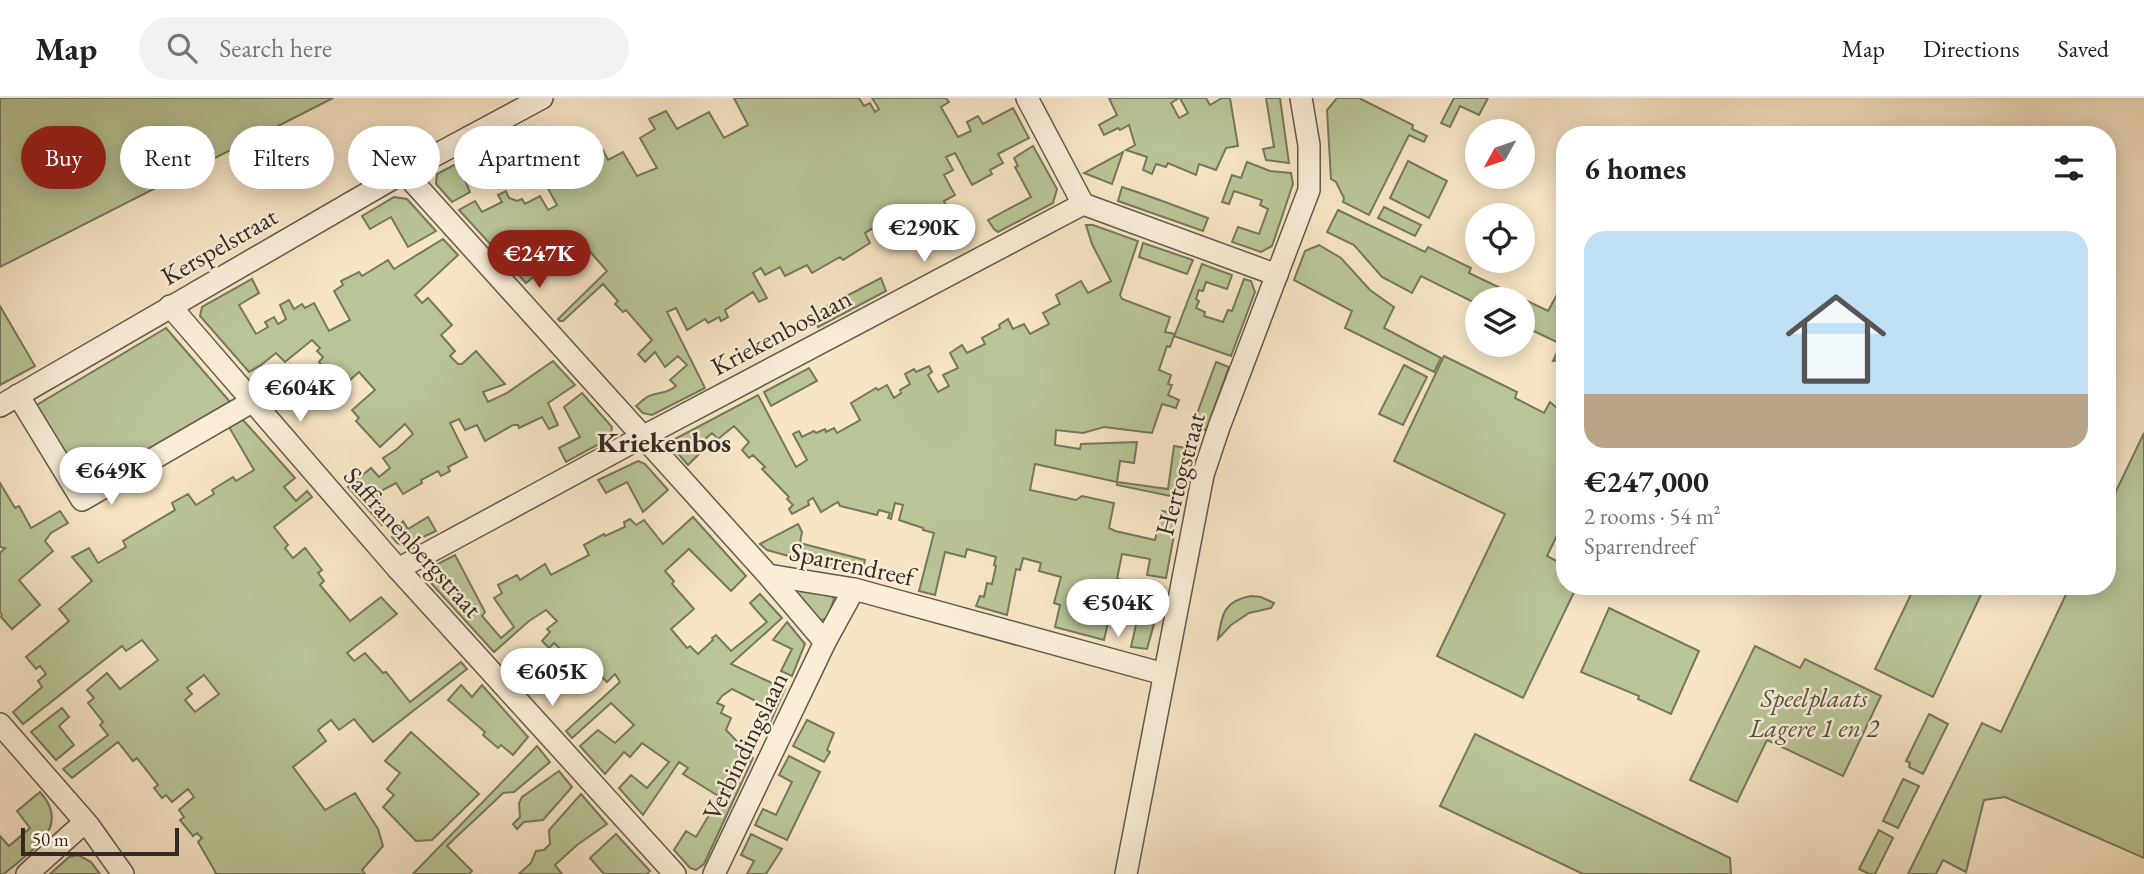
<!DOCTYPE html>
<html lang="en">
<head>
<meta charset="utf-8">
<style>
  :root { --surface:#fff; --page:#f2f2f2; --text:#222; --muted:#767676; --line:#e0e0e0; --accent:#8f2418 }
  body { margin:0; font-family:"EB Garamond",serif; background:var(--page); color:var(--text); height:100vh; display:flex; flex-direction:column; font-size:26px; white-space:nowrap }
  * { box-sizing:border-box; margin:0 }
  p { font-size:23px; color:var(--muted) }
  .icon { flex:none; width:38px; height:38px; fill:none; stroke:currentColor; stroke-width:2; stroke-linecap:round; stroke-linejoin:round }
  .map { position:relative; flex:1; overflow:hidden }
  .details { position:absolute; left:1556px; top:28px; width:560px; height:469px; display:flex; flex-direction:column; background:var(--surface); border-radius:28px; box-shadow:0 4px 18px #0003 }
  .details>* { flex:none }
  .guide { position:absolute; left:21px; top:28px; width:665px; height:63px; display:flex; gap:14px }
  .needle { width:46px; rotate:230deg }
  .tools { position:absolute; left:1465px; top:21px; display:grid; gap:14px }
  .tools a { display:grid; place-items:center; width:70px; height:70px; border-radius:50%; background:var(--surface); box-shadow:0 4px 18px #0003; font-size:35px }
  .scale { position:absolute; left:21px; bottom:18px; width:158px; box-sizing:border-box; padding-left:7px; border:4px solid #342a22; border-top:0; font-size:19px; line-height:24px; white-space:nowrap; color:#342a22; -webkit-text-stroke:5px #faeed9; paint-order:stroke }
  .price { position:absolute; translate:-50% -60px; padding:0 16px; border-radius:24px; background:#fff; color:#222; font-size:23px; line-height:46px; filter:drop-shadow(0 2px 4px #0008) }
  .price::after { content:''; position:absolute; left:50%; top:42px; width:21px; height:16px; margin-left:-10px; background:inherit; clip-path:polygon(0 0,100% 0,50% 100%) }
  .price.active { background:var(--accent); color:#fff }
  ul { padding:0; list-style:none }
  li { display:grid; align-content:center; gap:14px; height:371px; padding:0 28px }
  li span { display:grid; place-items:center; height:217px; border-radius:21px; color:#555 }
  li>.icon { margin-inline-start:auto }
  span .icon { width:126px; height:126px; fill:#fffc; stroke-width:1 }
  li b { font-size:30px }
  h2 { display:flex; justify-content:space-between; align-items:center; height:84px; padding:0 28px; font-size:30px }
  .chip { padding:0 24px; border-radius:32px; background:var(--surface); box-shadow:0 4px 18px #0003; font-size:24px; line-height:63px }
  .chip.active { background:var(--accent); color:#fff }
  header { display:flex; align-items:center; gap:42px; box-sizing:border-box; height:98px; padding:0 35px; background:var(--surface); border-bottom:2px solid var(--line) }
  header strong { font-size:33px }
  nav { display:flex; gap:38px; margin-inline-start:auto; font-size:24px }
  .search { width:490px; height:63px; background:var(--page); display:flex; align-items:center; gap:18px; box-sizing:border-box; padding:0 24px; border-radius:38px; color:var(--muted); font-size:26px }
  .map>svg:first-child { display:block }
  .green { fill:#b9c597; stroke:#76785c; stroke-width:2; fill-rule:evenodd }
  .lines { fill:none; stroke-linecap:round; stroke-linejoin:round }
  .minor-casing { stroke:#65594b; stroke-width:24 }
  .minor { stroke:#faeed9; stroke-width:21 }
  .labels { text-anchor:middle; stroke-width:5; stroke-linejoin:round; paint-order:stroke }
  .street-label { font-size:26px; fill:#342a22; stroke:#faeed9 }
  .park-label { font-size:26px; font-style:italic; fill:#55513f; stroke:#faeed9 }
  .neighbourhood-label { font-size:28px; font-weight:bold; fill:#342a22; stroke:#faeed9 }
</style>
</head>
<body>
<header>
<strong>Map</strong>
<div class="search"><svg class="icon" aria-label="search" viewBox="0 0 24 24"><circle cx="10" cy="10" r="6"/><path d="M15 15l6 6"/></svg>Search here</div>
<nav><a>Map</a><a>Directions</a><a>Saved</a></nav>
</header>
<div class="map">
<svg width="2144" height="776" viewBox="0 0 2144 776">
  <rect width="100%" height="100%" fill="#f7e5c5"/>
  <filter id="stains"><feTurbulence type="fractalNoise" baseFrequency=".00286" numOctaves="4"/><feColorMatrix values="0 0 0 0 .2 0 0 0 0 .09 0 0 0 0 .02 0 0 0 .5 -.17"/></filter>
  <radialGradient id="worn" r=".72"><stop offset=".6" stop-color="#630" stop-opacity="0"/><stop offset="1" stop-color="#630" stop-opacity=".3"/></radialGradient>
  <g class="green">
    <polygon points="0,0 333,0 0,169"/>
    <path d="M734 0H859L864 8 870 5 875 14 879 11 872 0H946L949 4 941 9 958 39 971 33 967 24 978 18 983 26 1013 10 1029 40 998 56 1003 65 990 72 992 76 972 87 955 55 946 59 953 72 944 77 955 97 944 103 952 118 943 123 935 110 924 116 921 112 915 115 916 118 908 123 909 125 891 136 889 134 880 140 875 129 865 135 870 145 843 162 840 159 812 175 807 167 785 178 780 169 765 177 761 170 753 175 767 200 759 204 753 194 725 212 728 219 721 223 719 219 708 225 705 221 687 232 676 210 667 214 705 290 652 317 643 315 636 308C641 304 646 298 652 297 662 294 668 295 676 288L670 282 687 267 678 258 665 269 655 254 645 264 638 256 652 242 626 212 623 214 615 206 618 203 603 186 563 223H560L558 221 607 173 579 141 526 185 459 112 475 103 482 114 502 104 498 97 506 93 509 100 517 103 522 101 525 106 540 98 548 112 557 107 517 33 526 29 556 85 573 76 570 71 603 52 608 62 623 54 637 78 657 70 640 40 655 31 649 21 666 13 677 31 709 14 724 40 748 27Z"/>
    <polygon points="1109,0 1179,0 1171,5 1179,20 1188,15 1180,0 1206,0 1210,7 1222,0 1230,0 1238,48 1226,50 1216,72 1199,66 1196,77 1168,65 1166,69 1156,66 1152,76 1143,72 1147,59 1126,52 1135,47 1129,27 1120,32 1118,30 1104,37 1099,27 1117,17"/>
    <polygon points="1266,0 1280,0 1289,65 1266,62 1263,51 1274,49"/>
    <polygon points="1337,0 1359,0 1413,27 1412,31 1427,38 1424,44 1409,37 1369,117 1343,104 1344,100 1336,84 1331,81 1327,12"/>
    <polygon points="1454,0 1488,0 1479,17 1460,8 1450,29 1441,25"/>
    <polygon points="1033,48 1057,91 1053,105 998,134 994,131 988,122 1031,99 1015,69 1018,68 1014,60"/>
    <polygon points="1123,54 1112,86 1084,75"/>
    <polygon points="477,55 484,70 464,80 470,94 452,104 436,86 437,76"/>
    <polygon points="1408,63 1447,83 1429,120 1390,100"/>
    <polygon points="1247,64 1270,73 1291,75 1293,86 1272,148 1261,154 1232,144 1238,129 1259,136 1268,111 1260,107 1262,102 1234,93 1229,106 1222,104 1232,77 1241,80"/>
    <path d="M1122 89C1153 99 1178 109 1208 120L1203 133 1118 103Z"/>
    <polygon points="394,99 407,101 436,133 408,149 391,119 370,131 362,118"/>
    <polygon points="1384,109 1421,127 1415,138 1378,120"/>
    <polygon points="1338,112 1425,154 1428,149 1471,170 1469,175 1548,213 1558,195 1564,199 1564,261 1553,263 1561,246 1523,228 1522,201 1477,201 1477,206 1421,178 1412,195 1382,179 1354,147 1327,134"/>
    <path d="M1086 127H1093L1138 143 1120 197 1122 201 1170 219 1165 234 1175 236 1202 166 1232 177 1227 191 1206 184 1203 193 1199 192 1196 201 1199 203 1196 210 1205 214 1204 218 1223 224 1228 212 1232 213 1244 181 1251 183 1255 194 1231 258 1174 238 1170 249 1167 248 1159 272 1171 277 1168 286 1172 287 1168 297 1179 302 1176 310 1162 306 1152 335 1104 329 1083 335 1056 332 1055 347 1080 351 1081 346 1137 344 1134 365 1120 363 1117 384 1168 391 1174 348 1186 350 1194 358C1190 373 1189 391 1175 399L1117 387V384L1035 366 1030 392 1076 402 1082 398 1114 405 1109 430 1115 433 1155 442 1162 413 1178 416 1166 480 1147 477 1150 461 1122 456 1117 481 1164 490 1147 551 1131 549 1140 509 1113 503 1104 542 1055 529 1060 507 1054 505 1061 479 1039 473 1041 465 1023 460 1020 472 1016 471 1007 517 976 508 980 498 984 499 987 485 992 486 996 468 994 467 996 459 967 451 965 459 945 454 935 497 919 493 934 435 923 432V430L899 422 903 407 895 405 891 421 888 420 890 415 879 412 877 417 840 408 838 404 821 414 813 400 808 403 809 407 792 416 789 411 793 407 787 401 789 399 762 371 765 369 753 357 749 360 742 352 749 344 734 328 718 341 712 335 697 348 701 354 688 367 673 350 675 341 758 297 796 369 807 362 793 336 799 333 802 339 814 333 816 335 825 331 826 334 834 330 837 335 860 322 851 305 876 290 878 292 887 287 894 300 901 295 900 292 910 286 905 276 914 271 916 274 929 268 932 274 928 277 938 294 949 288 943 277 958 270 950 255 962 247 967 255 985 246 982 240 1000 230 999 227 1008 221 1013 231 1024 226 1030 236 1049 226 1043 215 1060 206 1056 197 1081 183 1088 195 1111 183 1092 146Z"/>
    <polygon points="443,141 458,157 415,197 422,205 428,200 452,227 441,237 455,253 450,258 458,266 462,266 476,253 505,286 483,294 488,304 507,295 553,263 575,287 548,305 558,327 549,331 542,319 519,330 518,327 513,327 485,343 477,327 465,332 459,321 450,325 467,359 448,369 450,373 441,378 438,373 421,382 422,385 403,396 396,385 377,395 387,416 386,422 382,427 348,389 371,370 379,379 390,370 383,360 397,351 413,336 405,326 380,349 356,323 359,320 352,312 375,292 359,274 341,290 336,283 329,289 322,281 328,275 319,264 323,259 317,253 320,250 312,242 285,264 276,255 261,267 249,274 200,218 202,209 252,181 259,195 239,207 256,236 268,229 265,224 274,219 278,226 286,221 280,207 289,202 294,211 302,206 305,210 314,205 329,233 350,222 334,193 343,187 341,183 359,174 362,178 388,162 394,171"/>
    <polygon points="1143,145 1193,162 1187,176 1139,159"/>
    <polygon points="1319,147 1341,160 1370,192 1394,209 1384,230 1441,260 1434,274 1345,230 1352,213 1294,182 1305,153"/>
    <polygon points="881,180 886,193 818,229 812,216"/>
    <polygon points="0,208 35,268 0,287"/>
    <polygon points="166,230 231,305 84,389 35,308"/>
    <polygon points="1444,258 1517,294 1515,300 1544,315 1550,304 1564,316 1564,423 1547,458 1564,467 1564,488 1577,488 1523,600 1437,558 1505,416 1394,363"/>
    <polygon points="1216,264 1229,269 1206,332 1191,332"/>
    <polygon points="1404,267 1427,279 1403,327 1379,316"/>
    <polygon points="809,270 817,283 771,308 764,294"/>
    <polygon points="582,295 612,329 610,340 566,364 559,350 580,339 564,309"/>
    <path d="M243 322 295 380 284 389 296 403 307 393 312 399 274 429 288 447 285 450 293 460 305 450 322 472 318 475 324 483 320 487 350 523 381 499 397 516 347 555 354 563 365 555 383 575 386 574 410 604 461 564 467 571 373 644 354 621 339 632 331 622 318 632 326 643 293 669 325 712 355 695 378 731 383 748 362 772 365 776H215L216 775 198 744 202 740 197 735 193 738 180 722 184 719 179 712 194 699 188 691 172 704 166 697 162 700 154 690 158 687 137 660 133 663 118 644 72 680 63 671 108 637 100 627 103 624 88 605 94 600 87 592 107 575 120 591 158 562 142 542 126 553 122 548 23 626 13 614 42 589 38 583 46 576 40 568 36 571 26 559 69 523 59 511 92 483 72 459 89 450 98 465 126 449 123 443 175 412 172 405 188 396 196 407 214 396 212 392 233 379 236 383 254 372 229 329ZM204 577 219 596 195 614 185 602 192 596 187 590Z"/>
    <polygon points="2144,335 2144,760 2005,699 1984,702 1966,774 1943,762 1936,776 1908,776 1982,625 2001,634 2070,488 2107,488 2107,412"/>
    <polygon points="638,363 645,366 668,392 643,414 627,384 606,395 598,382"/>
    <polygon points="0,385 15,410 19,408 31,430 60,413 68,425 51,435 45,443 53,453 19,482 40,507 12,531 1,519 2,517 0,514 0,455 5,450 0,449"/>
    <polygon points="428,419 436,433 404,448 397,445 392,439 403,423 408,431"/>
    <polygon points="693,419 746,478 731,493 689,451 665,473 674,483 672,486 694,511 671,531 687,550 690,548 698,556 713,542 712,540 716,537 731,553 767,524 750,505 760,496 782,520 731,566 785,591 770,625 759,620 764,607 732,591 722,598 717,605 724,608 721,615 731,620 726,632 753,660 704,766 696,772 690,770 674,752 686,733 696,739 720,699 683,676 688,670 679,664 643,717 619,690 631,677 647,690 669,664 642,645 630,659 624,654 605,676 580,648 598,632 615,645 634,627 611,605 572,640 566,633 620,584 615,576 607,584 576,553 569,559 554,545 549,550 542,543 550,534 547,531 557,523 546,512 529,523 494,554 429,483 430,470 455,457 485,514 482,518 501,540 514,529 494,500 502,495 498,487 517,477 520,482 545,466 551,477 589,457 584,447 604,436 605,438 625,429 624,424 630,421 636,427 644,422 663,446"/>
    <polygon points="798,426 802,434 800,445 865,462 861,478 767,452 760,446"/>
    <polygon points="1915,488 1985,488 1933,599 1875,571"/>
    <polygon points="795,492 832,497 834,501 827,521 818,522 795,496"/>
    <path d="M1251 498 1261 499 1274 505 1271 510 1249 515 1231 527 1218 541C1222 517 1223 503 1251 498Z"/>
    <polygon points="1609,510 1699,553 1671,616 1638,601 1639,598 1581,574"/>
    <polygon points="787,524 805,546 792,578 781,573 792,551 773,542"/>
    <polygon points="1755,548 1800,570 1805,561 1881,598 1843,678 1767,642 1737,704 1690,682"/>
    <polygon points="461,587 472,599 482,587 528,639 513,657 501,647 498,650 483,637 485,634 448,602"/>
    <polygon points="62,610 69,619 59,628 74,647 56,662 31,634"/>
    <polygon points="1929,616 1948,626 1923,676 1909,669 1910,665 1906,663"/>
    <polygon points="807,622 834,635 827,652 830,654 824,664 793,648"/>
    <polygon points="411,634 479,696 432,742 416,743 383,709 394,697 387,691 400,675 385,663"/>
    <polygon points="1475,636 1730,760 1731,776 1583,776 1440,708"/>
    <path d="M537 648 550 664 514 694 503 695C485 713 465 730 447 748L472 773 469 776H413Z"/>
    <polygon points="789,658 820,674 787,742 755,727 763,711 776,717 792,684 779,677"/>
    <polygon points="559,673 572,689 543,722 524,724 517,731 513,726 520,719 519,705 522,699"/>
    <polygon points="1903,681 1919,688 1898,730 1883,723"/>
    <path d="M40 694C73 730 30 753 4 776H0V738L9 748 30 730 17 713Z"/>
    <polygon points="581,696 607,726 577,747 555,767 562,776 519,776 531,765 536,753 544,752 550,746 549,732"/>
    <polygon points="1879,732 1893,740 1875,776 1869,776 1859,771"/>
    <polygon points="616,736 650,773 647,776 604,776 590,760"/>
    <polygon points="751,736 782,751 766,776 747,776 754,763 741,757"/>
    <polygon points="78,757 91,764 100,776 50,776 69,759"/>
  </g>
  <g class="lines">
    <defs>
      <g id="minor">
        <polyline points="1027,0 1083,106"/>
        <polyline points="404,74 768,477 854,491 1164,576"/>
        <polyline points="170,208 398,471 675,776"/>
        <polyline points="18,297 82,402 253,303"/>
        <polyline points="0,308 404,74 542,0"/>
        <polyline points="398,471 644,338 1083,106 1277,177"/>
        <polyline points="825,544 854,491"/>
        <polyline points="0,626 89,728 123,776"/>
        <polyline points="27,776 85,724"/>
        <polyline points="714,776 825,544 768,477"/>
        <polyline points="1126,776 1203,377 1219,329 1309,92 1309,47 1301,0"/>
      </g>
    </defs>
    <use href="#minor" class="minor-casing"/>
    <use href="#minor" class="minor"/>
  </g>
  <g class="labels">
    <g class="street-label">
      <text transform="translate(219 148) rotate(-30)" y="9">Kerspelstraat</text>
      <text transform="translate(781 234) rotate(-28)" y="9">Kriekenboslaan</text>
      <text transform="translate(1180 376) rotate(-75)" y="9">Hertogstraat</text>
      <text transform="translate(413 444) rotate(48)" y="9">Saffranenbergstraat</text>
      <text transform="translate(852 466) rotate(12)" y="9">Sparrendreef</text>
      <text transform="translate(745 648) rotate(-64)" y="9">Verbindingslaan</text>
    </g>
    <g class="park-label">
      <text x="1814" y="609">Speelplaats<tspan x="1814" dy="30">Lagere 1 en 2</tspan></text>
    </g>
    <g class="neighbourhood-label">
      <text x="664" y="354">Kriekenbos</text>
    </g>
  </g>
  <rect width="100%" height="100%" filter="url(#stains)"/>
  <rect width="100%" height="100%" fill="url(#worn)"/>
</svg>
<div class="tools">
<a><svg class="needle" viewBox="-14 -14 28 28"><path d="M0-13l5 13h-10z" fill="#e53935"/><path d="M0 13l5-13h-10z" fill="#767676"/></svg></a>
<a><svg class="icon" aria-label="locate" viewBox="0 0 24 24"><circle cx="12" cy="12" r="6"/><path d="M12 2v4M12 18v4M2 12h4M18 12h4"/></svg></a>
<a><svg class="icon" aria-label="layers" viewBox="0 0 24 24"><path d="M12 4l9 5-9 5-9-5zM3 14l9 5 9-5"/></svg></a>
</div>
<div class="scale">50 m</div>
<b class="price" style="left:924px;top:166px">€290K</b>
<b class="price active" style="left:539px;top:192px">€247K</b>
<b class="price" style="left:300px;top:326px">€604K</b>
<b class="price" style="left:111px;top:409px">€649K</b>
<b class="price" style="left:1118px;top:541px">€504K</b>
<b class="price" style="left:552px;top:610px">€605K</b>
<div class="guide">
<a class="chip active">Buy</a>
<a class="chip">Rent</a>
<a class="chip">Filters</a>
<a class="chip">New</a>
<a class="chip">Apartment</a>
</div>
<section class="details">
<h2>6 homes<svg class="icon" aria-label="filters" viewBox="0 0 24 24"><path d="M4 7h16M4 17h16"/><circle cx="9" cy="7" r="2"/><circle cx="15" cy="17" r="2"/></svg></h2>
<ul>
<li><span style="background:linear-gradient(#bfe0f5 75%,#b9a48a 0)"><svg class="icon" aria-label="home" viewBox="0 0 24 24"><path d="M3 11l9-7 9 7M6 9v11h12V9"/></svg></span><div><b>€247,000</b><p>2 rooms · 54 m²</p><p>Sparrendreef</p></div></li>
</ul>
</section>
</div>
</body>
</html>
